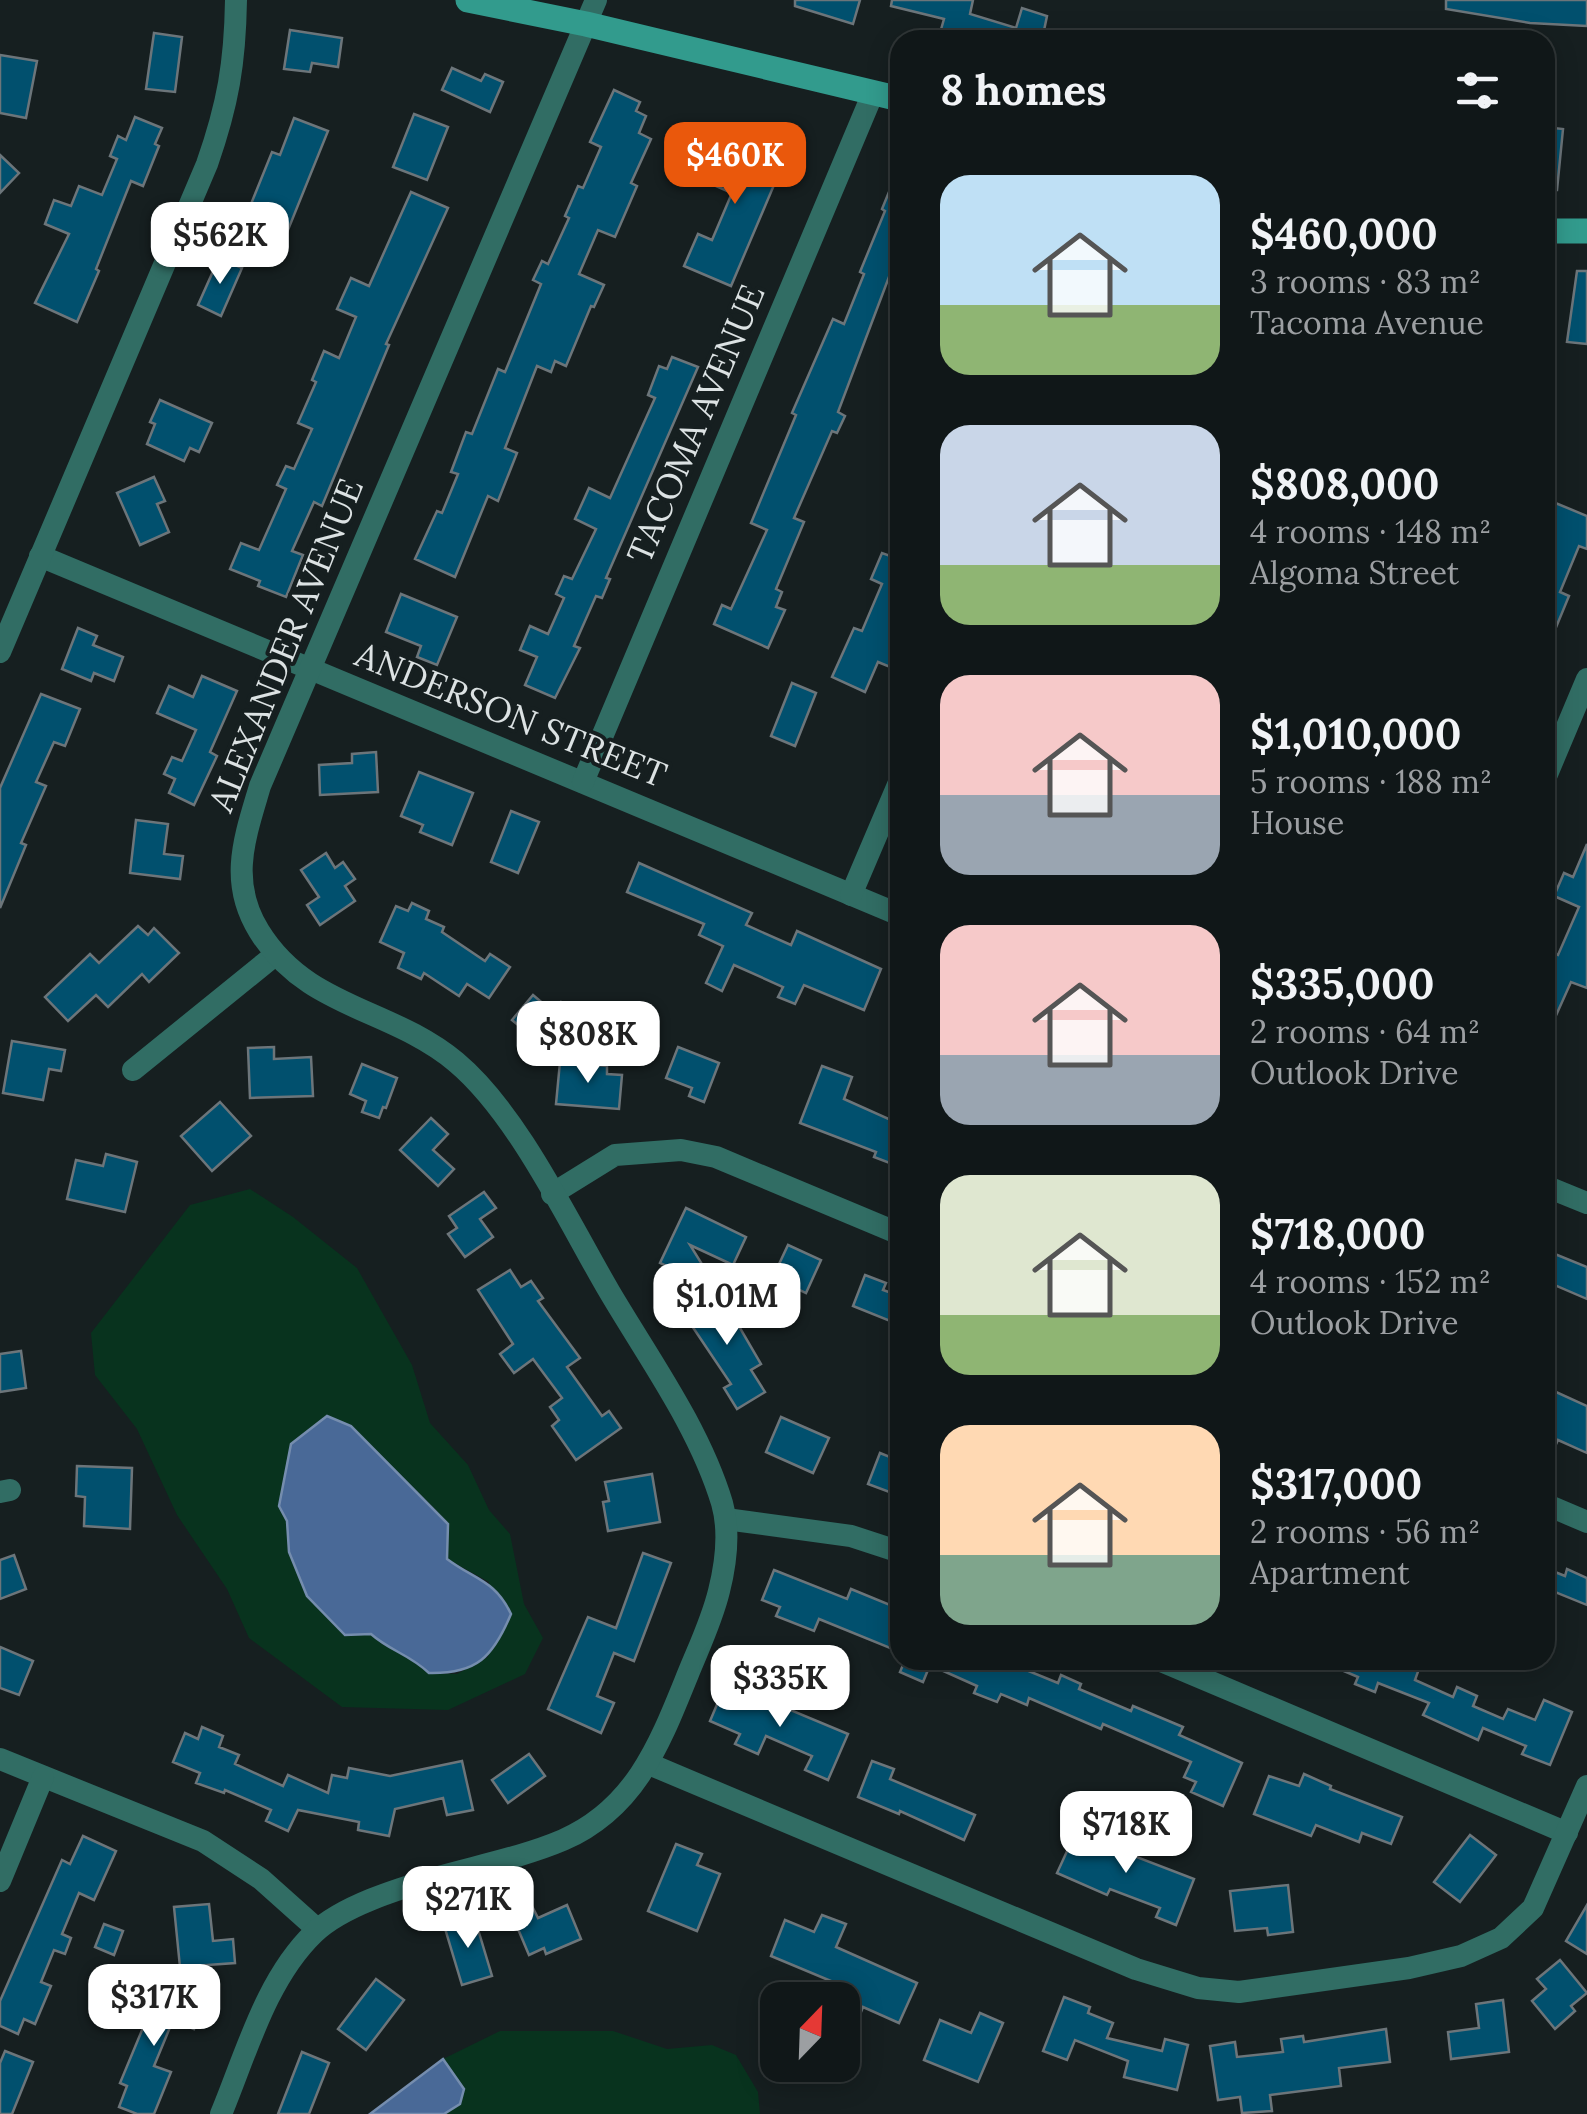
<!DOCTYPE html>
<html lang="en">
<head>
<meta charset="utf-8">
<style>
  :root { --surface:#101718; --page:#192021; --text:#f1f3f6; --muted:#9c9fa2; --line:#303637; --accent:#ea580c }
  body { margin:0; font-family:Lora,serif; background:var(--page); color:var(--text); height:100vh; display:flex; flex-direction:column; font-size:38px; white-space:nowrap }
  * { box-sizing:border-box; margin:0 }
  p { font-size:32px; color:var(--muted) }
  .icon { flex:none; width:55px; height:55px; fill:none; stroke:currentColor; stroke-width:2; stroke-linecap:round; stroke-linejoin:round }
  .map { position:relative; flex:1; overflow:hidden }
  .sheet { position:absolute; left:890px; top:30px; width:665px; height:1640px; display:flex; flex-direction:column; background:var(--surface); border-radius:30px; box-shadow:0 5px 25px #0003,0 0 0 2px var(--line) }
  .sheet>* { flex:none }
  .needle { width:65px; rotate:23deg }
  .controls { position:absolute; left:760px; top:1982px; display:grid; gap:20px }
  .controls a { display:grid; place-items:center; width:100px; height:100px; border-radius:20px; background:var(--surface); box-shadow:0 5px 25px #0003,0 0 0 2px var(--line); font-size:50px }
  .price { position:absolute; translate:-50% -85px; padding:0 22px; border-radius:20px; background:#fff; color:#222; font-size:32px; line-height:65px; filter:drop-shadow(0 2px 5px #0008) }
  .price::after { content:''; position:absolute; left:50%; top:60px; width:30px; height:22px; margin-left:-15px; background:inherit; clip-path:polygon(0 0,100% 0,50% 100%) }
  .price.on { background:var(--accent); color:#fff }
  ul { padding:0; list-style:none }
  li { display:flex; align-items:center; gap:30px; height:250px; padding:0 50px }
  li span { display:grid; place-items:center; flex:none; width:280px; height:200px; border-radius:30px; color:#555 }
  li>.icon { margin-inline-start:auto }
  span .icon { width:120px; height:120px; fill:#fffc; stroke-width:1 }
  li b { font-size:42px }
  h2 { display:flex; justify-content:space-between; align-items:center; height:120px; padding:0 50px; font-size:42px }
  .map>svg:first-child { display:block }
  .green { fill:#08331e; fill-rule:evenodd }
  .water { fill:#496997; stroke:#758dae; stroke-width:2.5 }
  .building { fill:#01506e; stroke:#6c757a; stroke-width:2.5 }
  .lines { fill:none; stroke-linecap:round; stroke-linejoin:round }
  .minor { stroke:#316d64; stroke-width:22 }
  .secondary { stroke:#329b8d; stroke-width:25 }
  .labels { text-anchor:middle; stroke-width:8; stroke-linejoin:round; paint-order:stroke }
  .street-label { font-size:35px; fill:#dce2e3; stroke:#161f20 }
</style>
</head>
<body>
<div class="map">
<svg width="1587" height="2114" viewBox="0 0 1587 2114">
  <rect width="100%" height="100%" fill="#161f20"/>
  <g class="green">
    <path d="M250 1189 293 1217 357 1268 412 1365 430 1423 468 1465 489 1510 510 1534 524 1604 543 1638 525 1674 448 1710 342 1707 249 1638 227 1589 177 1515 137 1429 95 1375 91 1333 190 1205ZM351 1426 437 1511 446 1534 447 1559 489 1582 488 1657 457 1674 429 1673 412 1656 382 1644 299 1572 289 1552 287 1521Z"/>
    <polygon points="500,2031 613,2031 667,2049 712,2045 736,2055 758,2092 760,2114 444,2114 460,2104 464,2089 443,2059"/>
  </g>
  <g class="water">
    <path d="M327 1416 351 1426 448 1524 447 1559C475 1580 495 1580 511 1614 493 1657 477 1674 429 1673 409 1654 390 1651 371 1634L345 1635 307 1596 289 1552 287 1521 279 1506 291 1444Z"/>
    <polygon points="443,2059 464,2089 460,2104 444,2114 370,2114"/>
  </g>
  <g class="building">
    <polygon points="795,0 860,0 853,24 795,6"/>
    <polygon points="892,0 973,0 970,14 1016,28 1022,8 1047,16 1042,40 938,40 944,19 891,6"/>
    <polygon points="1446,0 1587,0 1587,26 1530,23 1446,9"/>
    <polygon points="290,30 342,38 338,67 312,63 310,72 284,69"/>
    <polygon points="154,33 182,37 175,92 146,89"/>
    <polygon points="0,55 37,61 26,118 0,113"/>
    <polygon points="452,68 481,81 485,74 503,82 490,112 442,90"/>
    <polygon points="614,90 640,102 636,111 646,116 639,133 651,139 631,183 637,186 615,237 598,230 579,274 604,285 594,307 591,306 566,366 555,361 551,372 537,366 505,448 517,453 498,501 488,496 455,577 415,559 437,511 442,513 458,474 451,472 466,432 472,434 498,369 505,372 541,284 533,280 542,261 548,264 569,218 565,216 578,186 583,188 601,147 590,142"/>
    <polygon points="414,114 448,127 427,180 393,167"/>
    <polygon points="135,117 162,128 155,144 159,146 143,186 131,181 96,269 99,271 77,322 35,303 69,234 45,224 54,200 71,206 79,186 102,195 117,159 110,156 118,136 126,140"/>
    <polygon points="294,118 328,131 275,262 243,248 259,213 249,209 272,152 280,155"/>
    <polygon points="1545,127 1563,129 1557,190 1545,190"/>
    <polygon points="740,131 777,148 763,180 774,185 731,286 684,266 698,234 712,240 732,193 707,182 726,140 734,144"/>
    <polygon points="0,155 19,173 0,193"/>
    <polygon points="900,165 900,263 895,261 838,412 845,416 837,433 832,431 794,518 804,522 776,589 782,592 776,607 785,610 768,648 714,624 722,605 731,609 767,530 751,523 796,415 792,413 833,319 844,324 864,274 860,272 885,211 882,209"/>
    <polygon points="411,192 448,208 386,344 389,345 322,506 314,502 292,551 303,555 286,597 258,586 260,581 230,569 241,543 259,550 286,489 277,485 286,466 294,469 312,429 298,423 316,382 312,380 324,351 339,358 356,317 337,309 351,278 369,286"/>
    <polygon points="219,258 242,268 221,316 198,305"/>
    <polygon points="1577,271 1587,271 1587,344 1567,342"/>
    <polygon points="672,357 698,367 606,578 610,579 602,598 596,596 574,646 580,648 555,698 525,685 537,657 520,650 530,626 548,634 564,598 556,594 564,576 572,579 596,529 575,519 589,488 610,498 655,398 648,395 659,366 667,369"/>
    <polygon points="160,400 212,423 199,452 190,448 184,461 147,444 155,424 150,422"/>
    <polygon points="154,477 165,501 157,504 169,532 140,545 117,493"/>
    <polygon points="1553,502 1587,516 1587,549 1579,546 1560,592 1569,596 1545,654 1545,522"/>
    <polygon points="900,542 900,621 890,644 899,648 890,667 878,662 865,692 832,677 854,628 862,631 882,584 871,579 882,553 893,557"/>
    <polygon points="401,594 457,617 437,665 417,657 421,646 386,632"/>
    <polygon points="78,628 97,636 93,645 123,657 114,681 94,673 91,681 62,669"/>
    <polygon points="202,676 237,691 210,752 217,756 194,805 169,793 175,779 164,774 172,757 182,761 196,730 157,713 169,686 193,697"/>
    <polygon points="792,683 816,693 795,746 771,736"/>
    <polygon points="41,694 80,709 65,746 54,742 36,782 46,786 21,843 26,845 0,908 0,788"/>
    <polygon points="376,752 378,792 320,795 319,765 352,763 352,754"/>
    <polygon points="419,772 473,793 452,845 420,832 423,825 401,816"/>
    <polygon points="511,811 539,822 518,873 491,862"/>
    <polygon points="136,820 168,824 164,854 183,856 180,879 130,873"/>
    <polygon points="1587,844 1587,988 1571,982 1545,1040 1545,950 1558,955 1579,907 1554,896 1564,873 1573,877"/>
    <polygon points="326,853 335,868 343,862 355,879 345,886 355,901 320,925 307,905 319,897 301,870"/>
    <polygon points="639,863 752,913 746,925 791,945 797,931 881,969 864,1010 804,985 795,1004 778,997 783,987 734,965 722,991 706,983 723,946 699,935 704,924 627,892"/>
    <polygon points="412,903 429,911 426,919 444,927 442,932 485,961 490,954 510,967 489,998 467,984 459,996 424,973 421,979 398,968 404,953 380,942 396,906 408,911"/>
    <polygon points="138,926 148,935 154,928 179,953 149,982 142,974 108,1007 96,995 68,1021 45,997 90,954 99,963"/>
    <polygon points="533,995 553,1012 561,1002 581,1018 552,1053 512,1020"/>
    <polygon points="12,1041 65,1050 61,1071 49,1069 43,1100 3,1093"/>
    <polygon points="274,1047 274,1059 311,1057 313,1096 250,1098 248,1048"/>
    <polygon points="678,1047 719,1063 704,1102 689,1096 692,1088 666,1078"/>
    <polygon points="560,1062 607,1066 607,1074 622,1075 619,1109 556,1104"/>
    <polygon points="362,1064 397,1078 386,1108 383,1107 379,1118 362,1112 366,1101 350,1094"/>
    <polygon points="822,1066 852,1077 844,1099 900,1124 900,1167 874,1157 876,1152 800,1123"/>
    <polygon points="220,1102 251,1136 212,1171 181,1136"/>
    <polygon points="431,1118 448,1134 433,1150 454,1169 438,1186 400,1150"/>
    <polygon points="106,1154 137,1162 125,1212 67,1199 76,1160 103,1166"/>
    <polygon points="484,1192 496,1208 480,1219 493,1237 465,1257 448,1234 457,1228 449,1216"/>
    <polygon points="686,1208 746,1237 733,1265 690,1245 718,1290 660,1263"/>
    <polygon points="788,1245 821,1260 806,1293 773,1277"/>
    <polygon points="1545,1250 1587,1267 1587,1299 1545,1281"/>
    <polygon points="510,1270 521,1287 531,1281 543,1298 538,1301 580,1358 567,1367 602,1416 609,1411 621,1428 576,1460 552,1426 559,1420 550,1407 562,1398 533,1359 514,1373 500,1354 513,1344 478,1290"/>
    <polygon points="865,1275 886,1283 883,1290 900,1296 900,1325 853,1306"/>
    <polygon points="719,1292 761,1364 751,1370 765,1392 737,1409 724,1388 731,1384 684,1314"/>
    <polygon points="21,1351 26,1388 0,1392 0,1354"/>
    <polygon points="1545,1387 1587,1406 1587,1453 1558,1440 1545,1468"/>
    <polygon points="781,1417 829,1438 813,1473 766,1452"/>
    <polygon points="880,1453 900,1461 900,1496 868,1484"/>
    <polygon points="77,1466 132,1468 130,1529 84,1526 85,1497 76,1496"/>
    <polygon points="652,1474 660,1522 608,1531 603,1502 609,1501 605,1482"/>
    <polygon points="643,1553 671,1563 634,1661 614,1653 597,1696 614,1703 601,1733 548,1709 588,1617 616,1628"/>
    <polygon points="14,1555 26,1589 0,1599 0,1560"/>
    <polygon points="1545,1568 1565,1576 1567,1569 1587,1578 1587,1605 1545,1588"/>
    <polygon points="774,1570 847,1599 851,1589 900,1609 900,1625 890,1648 819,1619 814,1631 776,1616 780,1607 762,1600"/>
    <polygon points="0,1647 33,1661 19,1695 0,1688"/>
    <polygon points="905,1660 1016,1660 1014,1665 1058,1683 1061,1675 1081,1684 1079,1689 1131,1711 1133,1706 1183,1727 1179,1735 1242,1763 1223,1806 1191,1792 1196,1782 1184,1777 1191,1762 1103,1724 1101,1729 1029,1698 1027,1705 1001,1694 997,1702 974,1693 977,1686 930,1665 923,1682 900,1672"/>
    <polygon points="1318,1660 1406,1660 1420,1666 1415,1680 1453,1697 1457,1687 1477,1696 1473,1706 1503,1719 1508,1709 1535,1720 1544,1700 1572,1712 1550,1765 1522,1754 1526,1746 1483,1728 1478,1740 1423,1715 1429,1703 1378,1683 1375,1692 1355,1684 1358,1677"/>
    <polygon points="724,1688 750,1700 752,1694 848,1734 828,1780 805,1770 812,1756 766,1736 758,1754 735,1744 740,1734 710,1721"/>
    <polygon points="202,1727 223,1736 219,1747 239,1755 235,1764 283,1786 288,1775 328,1793 332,1775 347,1778 349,1768 390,1776 462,1761 473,1810 447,1815 443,1798 395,1809 389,1836 358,1830 359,1822 298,1810 288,1831 266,1821 271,1810 225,1790 224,1793 196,1783 200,1773 173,1762 185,1733 198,1739"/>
    <polygon points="529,1754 545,1776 508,1803 492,1780"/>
    <polygon points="872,1761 894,1769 890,1779 975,1815 964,1840 900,1811 899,1814 858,1797"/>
    <polygon points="1304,1774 1331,1786 1330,1789 1402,1817 1391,1844 1362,1833 1359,1842 1316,1825 1311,1836 1254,1814 1269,1776 1299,1786"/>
    <polygon points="1075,1834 1098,1844 1101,1838 1128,1850 1126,1853 1194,1879 1176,1925 1156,1917 1160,1908 1110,1889 1107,1895 1057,1873"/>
    <polygon points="1470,1835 1496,1855 1460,1902 1434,1882"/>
    <polygon points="83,1836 116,1851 94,1900 79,1893 62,1934 71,1938 65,1954 54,1950 41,1982 51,1986 35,2024 24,2019 18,2034 0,2026 0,2001 62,1860 70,1864"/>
    <polygon points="676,1844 702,1854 697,1865 720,1874 697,1931 648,1911"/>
    <polygon points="1288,1885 1293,1932 1268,1935 1267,1928 1235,1931 1230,1891"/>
    <polygon points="530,1902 538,1918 567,1905 581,1939 546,1954 544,1948 529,1955 510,1910"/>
    <polygon points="209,1904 213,1941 233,1939 235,1963 180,1967 174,1907"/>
    <polygon points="1587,1905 1587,1954 1566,1941"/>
    <polygon points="822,1915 846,1924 836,1947 917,1983 899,2023 863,2007 859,2017 842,2009 850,1989 771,1956 785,1920 814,1932"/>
    <polygon points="474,1916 492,1976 462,1985 444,1925"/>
    <polygon points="104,1924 123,1931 114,1955 95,1947"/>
    <polygon points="1560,1960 1587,1993 1571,2006 1575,2011 1555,2029 1532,2001 1546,1989 1537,1979"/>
    <polygon points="376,1979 404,2000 366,2050 338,2029"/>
    <polygon points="152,1984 204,2007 194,2029 173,2020 154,2066 171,2072 154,2114 137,2114 119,2107 127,2086 120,2083 145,2023 137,2020"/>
    <polygon points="1064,1997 1090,2007 1088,2013 1113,2023 1107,2038 1162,2051 1165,2039 1188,2045 1177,2090 1124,2077 1128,2061 1075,2040 1067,2060 1043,2051"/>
    <polygon points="1503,2000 1509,2052 1451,2059 1448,2032 1479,2028 1476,2004"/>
    <polygon points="980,2013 1003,2023 978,2082 924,2060 940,2020 971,2033"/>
    <polygon points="1386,2029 1390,2062 1339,2068 1341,2086 1270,2095 1272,2111 1242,2113 1240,2097 1218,2100 1210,2046 1235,2042 1237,2057 1283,2052 1281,2039 1303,2036 1304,2042"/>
    <polygon points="5,2051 33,2062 12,2114 0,2114 0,2063"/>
    <polygon points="302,2052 329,2063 309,2114 278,2114"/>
  </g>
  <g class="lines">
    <g class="minor">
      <polyline points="40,556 900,915"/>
      <path d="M0 652 207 164C228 104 235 63 236 0"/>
      <polyline points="1545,779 1587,679"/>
      <polyline points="583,782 873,93"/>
      <polyline points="851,895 900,780"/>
      <polyline points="133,1070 275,955"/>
      <polyline points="1545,1186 1587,1203"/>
      <polyline points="552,1194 615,1155 681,1150 716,1157 900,1234"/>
      <polyline points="0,1492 10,1490"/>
      <polyline points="1545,1504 1587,1522"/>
      <polyline points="726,1519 851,1536 900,1552"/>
      <polyline points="1159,1660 1567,1833"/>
      <polyline points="0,1759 203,1841 261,1879 317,1929"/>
      <polyline points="649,1764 1136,1969 1198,1988 1239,1992 1409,1968 1461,1956 1501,1938 1533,1908 1587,1786"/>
      <polyline points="0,1881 43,1777"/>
      <path d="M221 2114C246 2054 266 1979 314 1933 342 1906 398 1889 435 1878 477 1866 523 1857 563 1840 636 1808 660 1743 688 1674 699 1647 712 1620 719 1591 726 1563 730 1531 722 1503 699 1427 649 1359 609 1291 568 1221 518 1114 456 1062 390 1007 307 1009 259 931 228 881 245 837 260 786L596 0"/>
    </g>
    <g class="secondary">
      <polyline points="468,0 586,24 900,99"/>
      <polyline points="1545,231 1587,231"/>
    </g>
  </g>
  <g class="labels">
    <g class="street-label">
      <text transform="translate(696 424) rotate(-67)" y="12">TACOMA AVENUE</text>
      <text transform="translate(286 645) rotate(-68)" y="12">ALEXANDER AVENUE</text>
      <text transform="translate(511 715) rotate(22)" y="12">ANDERSON STREET</text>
    </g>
  </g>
</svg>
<div class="controls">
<a><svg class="needle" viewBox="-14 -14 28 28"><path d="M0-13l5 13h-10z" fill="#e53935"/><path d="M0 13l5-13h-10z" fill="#9c9fa2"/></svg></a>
</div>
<b class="price on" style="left:735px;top:207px">$460K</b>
<b class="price" style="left:220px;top:287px">$562K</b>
<b class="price" style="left:588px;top:1086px">$808K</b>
<b class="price" style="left:727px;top:1348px">$1.01M</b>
<b class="price" style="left:780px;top:1730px">$335K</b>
<b class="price" style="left:1126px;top:1876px">$718K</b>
<b class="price" style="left:468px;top:1951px">$271K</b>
<b class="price" style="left:154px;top:2049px">$317K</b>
<section class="sheet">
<h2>8 homes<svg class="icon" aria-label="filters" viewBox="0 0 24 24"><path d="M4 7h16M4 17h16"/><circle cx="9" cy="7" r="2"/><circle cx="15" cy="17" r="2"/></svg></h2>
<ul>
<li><span style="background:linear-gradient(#bfe0f5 65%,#8fb573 0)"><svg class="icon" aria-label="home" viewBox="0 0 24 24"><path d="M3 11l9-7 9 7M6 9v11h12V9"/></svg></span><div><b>$460,000</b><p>3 rooms · 83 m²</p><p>Tacoma Avenue</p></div></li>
<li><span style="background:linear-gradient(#c9d6e8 70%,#8fb573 0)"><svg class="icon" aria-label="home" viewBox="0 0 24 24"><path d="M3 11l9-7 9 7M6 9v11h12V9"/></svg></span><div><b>$808,000</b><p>4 rooms · 148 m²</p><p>Algoma Street</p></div></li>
<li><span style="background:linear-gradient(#f6c9c9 60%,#9aa5b1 0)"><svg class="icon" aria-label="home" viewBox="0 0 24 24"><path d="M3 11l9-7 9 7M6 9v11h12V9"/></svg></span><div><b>$1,010,000</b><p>5 rooms · 188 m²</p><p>House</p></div></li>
<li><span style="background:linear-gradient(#f6c9c9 65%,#9aa5b1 0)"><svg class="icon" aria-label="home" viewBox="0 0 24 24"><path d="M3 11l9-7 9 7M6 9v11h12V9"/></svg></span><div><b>$335,000</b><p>2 rooms · 64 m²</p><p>Outlook Drive</p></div></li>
<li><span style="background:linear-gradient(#dfe7d0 70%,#8fb573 0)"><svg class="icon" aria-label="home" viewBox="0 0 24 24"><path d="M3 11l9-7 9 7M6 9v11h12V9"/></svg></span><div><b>$718,000</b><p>4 rooms · 152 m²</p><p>Outlook Drive</p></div></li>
<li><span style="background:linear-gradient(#ffd9b3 65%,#7fa58c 0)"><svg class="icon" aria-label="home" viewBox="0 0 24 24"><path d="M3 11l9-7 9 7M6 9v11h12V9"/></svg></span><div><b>$317,000</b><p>2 rooms · 56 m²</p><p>Apartment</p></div></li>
</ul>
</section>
</div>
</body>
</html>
